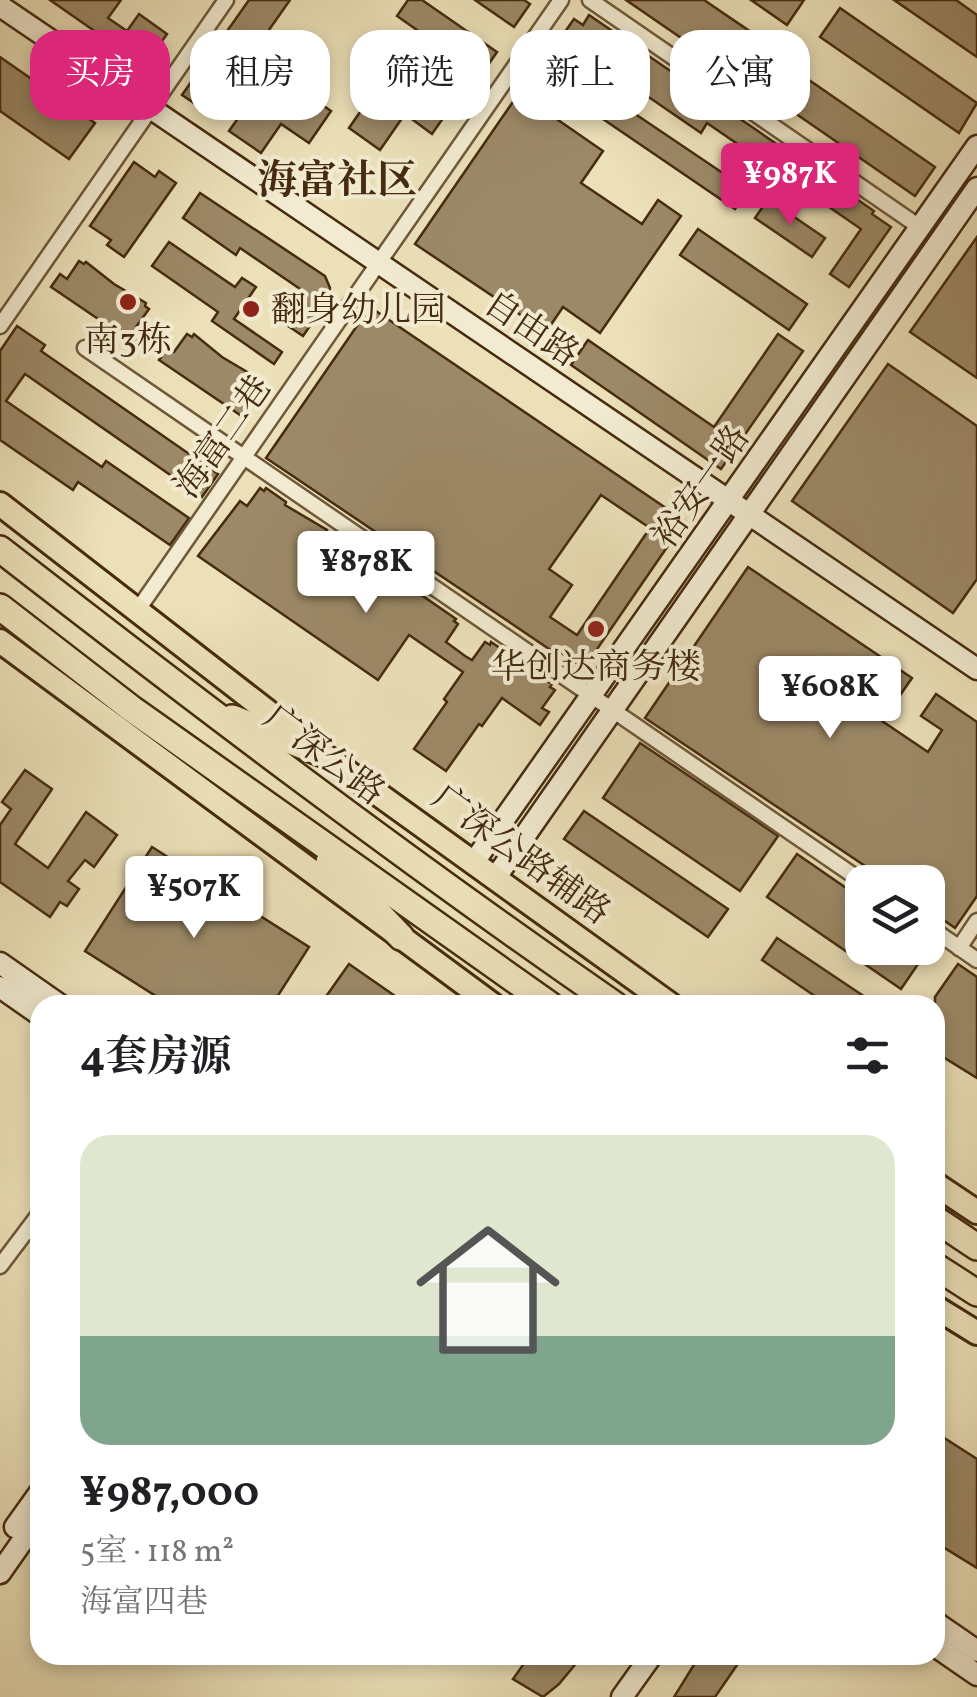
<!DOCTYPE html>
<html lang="zh">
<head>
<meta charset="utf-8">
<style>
  :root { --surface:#fff; --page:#f2f2f2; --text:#202124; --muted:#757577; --line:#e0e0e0; --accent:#db2777 }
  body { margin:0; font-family:Vollkorn,"Noto Serif SC",serif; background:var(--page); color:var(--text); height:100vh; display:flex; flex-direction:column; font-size:38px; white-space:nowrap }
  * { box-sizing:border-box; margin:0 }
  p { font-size:32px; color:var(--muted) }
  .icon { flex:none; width:55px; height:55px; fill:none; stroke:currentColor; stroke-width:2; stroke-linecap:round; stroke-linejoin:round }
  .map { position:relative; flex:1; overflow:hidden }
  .sheet { position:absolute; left:30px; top:995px; width:915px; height:670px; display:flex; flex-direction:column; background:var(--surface); border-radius:30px; box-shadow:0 5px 15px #0003 }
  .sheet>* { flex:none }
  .top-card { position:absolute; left:30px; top:30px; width:918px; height:90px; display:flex; gap:20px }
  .buttons { position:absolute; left:845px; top:865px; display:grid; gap:20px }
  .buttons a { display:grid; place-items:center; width:100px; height:100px; border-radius:20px; background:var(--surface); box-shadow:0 5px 15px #0003; font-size:50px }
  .price { position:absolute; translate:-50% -85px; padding:0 22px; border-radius:10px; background:#fff; color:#222; font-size:32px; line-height:65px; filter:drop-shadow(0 2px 5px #0008) }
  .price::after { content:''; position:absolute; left:50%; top:60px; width:30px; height:22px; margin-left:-15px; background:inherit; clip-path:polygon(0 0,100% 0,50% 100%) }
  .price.on { background:var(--accent); color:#fff }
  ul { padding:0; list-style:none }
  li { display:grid; align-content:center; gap:20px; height:530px; padding:0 50px }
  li+li { border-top:2px solid var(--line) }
  li span { display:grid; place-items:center; height:310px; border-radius:30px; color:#555 }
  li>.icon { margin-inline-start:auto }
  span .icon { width:180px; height:180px; fill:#fffc; stroke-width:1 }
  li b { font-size:42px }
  h2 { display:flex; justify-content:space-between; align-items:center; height:120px; padding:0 50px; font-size:42px }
  .tag { padding:0 35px; border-radius:30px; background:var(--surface); box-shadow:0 5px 15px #0003; font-size:35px; line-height:90px }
  .tag.on { background:var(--accent); color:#fff }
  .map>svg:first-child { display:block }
  .building { fill:#9c8967; stroke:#462b0f; stroke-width:2.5; fill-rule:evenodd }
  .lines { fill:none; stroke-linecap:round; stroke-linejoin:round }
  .street-casing { stroke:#6f5839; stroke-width:19 }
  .secondary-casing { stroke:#462b0f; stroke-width:25 }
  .primary-casing { stroke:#462b0f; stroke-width:28 }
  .highway-casing { stroke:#462b0f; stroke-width:30 }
  .street { stroke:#f2ebd1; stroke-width:14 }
  .secondary { stroke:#f2ebd1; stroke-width:20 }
  .primary { stroke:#ebe0b8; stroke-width:22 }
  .highway { stroke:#ebe0b8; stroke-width:25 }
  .poi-dot { fill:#8f2418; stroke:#f2ebd1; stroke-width:4 }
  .labels { text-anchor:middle; stroke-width:8; stroke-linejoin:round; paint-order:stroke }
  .poi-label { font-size:35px; fill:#462b0f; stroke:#f2ebd1 }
  .street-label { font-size:35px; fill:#462b0f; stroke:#f2ebd1 }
  .quarter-label { font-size:40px; font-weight:bold; fill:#462b0f; stroke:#f2ebd1 }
</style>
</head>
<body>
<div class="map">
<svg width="977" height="1697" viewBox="0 0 977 1697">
  <rect width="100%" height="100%" fill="#ebe0b8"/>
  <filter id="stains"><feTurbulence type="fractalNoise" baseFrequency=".002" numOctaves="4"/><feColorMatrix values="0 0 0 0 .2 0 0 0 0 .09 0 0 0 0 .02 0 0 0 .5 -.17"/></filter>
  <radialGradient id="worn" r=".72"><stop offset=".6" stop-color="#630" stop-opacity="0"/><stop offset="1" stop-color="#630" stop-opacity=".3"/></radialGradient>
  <g class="building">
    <polygon points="50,0 121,0 108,18 127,31 139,14 167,34 155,51 160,54 149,69"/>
    <polygon points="249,0 290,0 210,114 182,95"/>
    <polygon points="408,0 422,0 497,52 481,75 397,16"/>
    <polygon points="475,0 524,0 530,4 514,27"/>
    <polygon points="626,0 704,0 773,47 748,84"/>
    <polygon points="751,0 804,0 787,25"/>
    <polygon points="894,0 956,0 977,15 977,57"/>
    <polygon points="840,8 977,103 959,133 820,37"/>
    <polygon points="589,15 874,211 872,214 891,227 849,287 830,274 861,229 707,123 701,133 586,54 559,93 534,76 574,19 583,25"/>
    <polygon points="0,57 95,123 69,159 0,111"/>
    <polygon points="398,57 457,98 432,134 405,114 380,150 349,128"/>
    <polygon points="272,70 331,111 309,143 281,124 261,153 229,131"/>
    <polygon points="796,71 935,167 915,196 776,100"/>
    <polygon points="519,93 603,151 581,183 642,224 658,200 681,216 600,333 563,307 546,332 415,244"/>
    <polygon points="610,97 748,190 735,209 597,115"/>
    <polygon points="134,162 155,177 159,171 176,183 124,257 107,245 111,240 90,226"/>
    <polygon points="200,193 325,276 330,288 328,300 303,336 285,324 306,293 240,248 236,255 183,218"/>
    <polygon points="768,199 825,238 812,257 755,218"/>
    <polygon points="698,229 807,304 789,330 680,255"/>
    <polygon points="977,237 977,378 910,332"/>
    <polygon points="169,242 235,287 242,278 256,287 234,319 282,352 274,364 212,321 218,312 152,266"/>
    <polygon points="79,261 84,264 86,262 114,284 146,303 145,306 149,309 136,327 143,332 135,344 51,287 60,274 67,279"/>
    <path d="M370 307 685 521 584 668 560 652 558 655 266 458ZM601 495 650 528 577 635 550 617 572 585 549 569Z"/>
    <polygon points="17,326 45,345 41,351 218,474 202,497 25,374 6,401 102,467 106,461 189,518 170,545 78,482 73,490 0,440 0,351"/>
    <polygon points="187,334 192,337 194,334 222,357 254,376 253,379 257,382 244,400 251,405 243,417 159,360 168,347 174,352"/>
    <polygon points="778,334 803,351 721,469 571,365 588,340 714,427"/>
    <polygon points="888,364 977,426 977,579 953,613 792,501"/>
    <polygon points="260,488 264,491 266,488 286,502 285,505 327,530 325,533 330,536 317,554 337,567 344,572 356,554 361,557 362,554 456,619 454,621 458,624 446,642 465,656 472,660 485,642 490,645 491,642 512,656 510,659 552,684 550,687 555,690 542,708 549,712 540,725 502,698 482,726 479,724 446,771 414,749 447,702 444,699 463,672 409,635 378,680 198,556 240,501 247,506"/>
    <polygon points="748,567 912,678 882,721 928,752 942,730 921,716 936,694 977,722 977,896 955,928 928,909 928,882 889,882 645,718"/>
    <polygon points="640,743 778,836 740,891 603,798"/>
    <polygon points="25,770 52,789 15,844 48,868 86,812 117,835 94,867 85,860 68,881 79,889 67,906 60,902 50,917 0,882 0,825 11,809 2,802"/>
    <polygon points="584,811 728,909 708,937 564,839"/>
    <polygon points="152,847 309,947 272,1005 170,1005 85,951"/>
    <polygon points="797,854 862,899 862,948 929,948 901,989 767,897"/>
    <polygon points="777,938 877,1005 828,1005 762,960"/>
    <polygon points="349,964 408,1005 320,1005"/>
    <polygon points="958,964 977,977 977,1078 935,1052 935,997"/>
    <polygon points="935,1432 977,1459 977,1568 935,1542"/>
    <polygon points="530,1655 583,1655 559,1684 543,1697 513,1679"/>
    <polygon points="700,1655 744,1655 715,1697 674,1697"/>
  </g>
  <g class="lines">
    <defs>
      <g id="street">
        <polyline points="590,0 921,228"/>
        <polyline points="0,326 226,0"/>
        <polyline points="85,348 863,882"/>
        <polyline points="137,611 561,0"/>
        <polyline points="928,926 977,960"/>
        <polyline points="959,948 977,921"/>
        <polyline points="28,1229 40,1238"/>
        <polyline points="0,1266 40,1213"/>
      </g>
      <g id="secondary">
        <polyline points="0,6 977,669"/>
        <polyline points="474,862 977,146"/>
        <polyline points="496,877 977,188"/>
        <polyline points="0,963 60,1005"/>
        <polyline points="0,987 40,1015"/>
        <polyline points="15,1527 40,1492"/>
        <polyline points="0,1573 40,1516"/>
        <polyline points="935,1622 977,1651"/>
        <polyline points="935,1646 977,1675"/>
        <polyline points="622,1697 652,1655"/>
      </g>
      <g id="primary">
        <polyline points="0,504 321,753 671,1005"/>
        <polyline points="0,641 493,1005"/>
        <polyline points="935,1184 977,1212"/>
        <polyline points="935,1307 977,1333"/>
      </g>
      <g id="highway">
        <path d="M0 549C202 706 405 860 615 1005"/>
        <polyline points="0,607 132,709 550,1005"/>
        <polyline points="232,718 321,753"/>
        <polyline points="329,862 401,937"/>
        <polyline points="935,1219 977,1247"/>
        <polyline points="935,1266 977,1293"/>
      </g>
    </defs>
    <use href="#street" class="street-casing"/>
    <use href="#secondary" class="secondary-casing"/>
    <use href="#primary" class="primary-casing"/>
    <use href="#highway" class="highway-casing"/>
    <use href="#street" class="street"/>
    <use href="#secondary" class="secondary"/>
    <use href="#primary" class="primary"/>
    <use href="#highway" class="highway"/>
  </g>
  <g class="poi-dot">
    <circle cx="128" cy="302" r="10"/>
    <circle cx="251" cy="309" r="10"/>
    <circle cx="596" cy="629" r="10"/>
  </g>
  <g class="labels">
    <g class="poi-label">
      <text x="271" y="321" text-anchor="start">翻身幼儿园</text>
      <text x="128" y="351">南3栋</text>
      <text x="596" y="678">华创达商务楼</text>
    </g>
    <g class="street-label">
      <text transform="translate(532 328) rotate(34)" y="12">自由路</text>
      <text transform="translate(222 436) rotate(-55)" y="12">海富二巷</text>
      <text transform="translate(700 486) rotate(-55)" y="12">裕安一路</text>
      <text transform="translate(325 754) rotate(37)" y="12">广深公路</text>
      <text transform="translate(522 854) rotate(36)" y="12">广深公路辅路</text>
    </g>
    <g class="quarter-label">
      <text x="337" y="193">海富社区</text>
    </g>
  </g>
  <rect width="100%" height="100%" filter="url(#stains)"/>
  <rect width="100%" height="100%" fill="url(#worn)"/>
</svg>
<div class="buttons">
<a><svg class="icon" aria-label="layers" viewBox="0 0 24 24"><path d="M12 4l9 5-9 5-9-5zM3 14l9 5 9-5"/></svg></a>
</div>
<b class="price on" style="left:790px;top:228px">¥987K</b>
<b class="price" style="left:366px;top:616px">¥878K</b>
<b class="price" style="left:830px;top:741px">¥608K</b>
<b class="price" style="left:194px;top:941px">¥507K</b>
<div class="top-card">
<a class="tag on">买房</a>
<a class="tag">租房</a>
<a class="tag">筛选</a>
<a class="tag">新上</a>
<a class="tag">公寓</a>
</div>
<section class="sheet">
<h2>4套房源<svg class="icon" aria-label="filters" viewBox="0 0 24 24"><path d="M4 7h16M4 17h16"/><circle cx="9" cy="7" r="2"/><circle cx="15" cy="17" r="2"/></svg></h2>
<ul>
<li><span style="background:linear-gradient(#dfe7d0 65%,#7fa58c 0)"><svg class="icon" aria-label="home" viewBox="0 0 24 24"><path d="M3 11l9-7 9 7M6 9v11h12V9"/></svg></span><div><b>¥987,000</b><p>5室 · 118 m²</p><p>海富四巷</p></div></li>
</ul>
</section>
</div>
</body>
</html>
